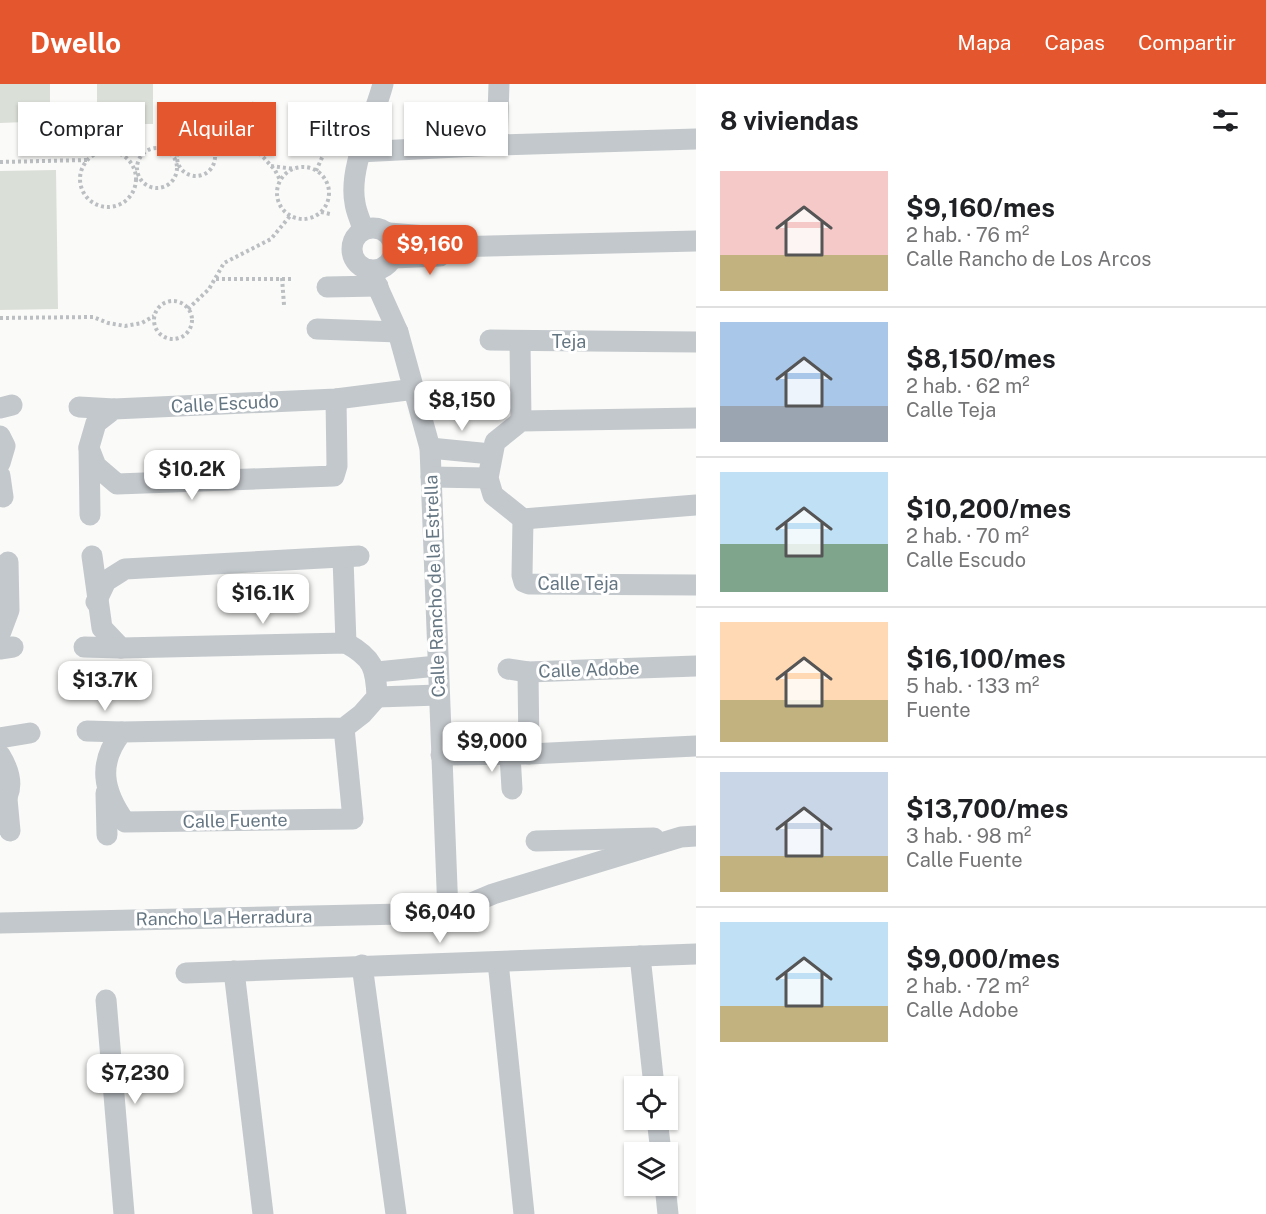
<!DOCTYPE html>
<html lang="es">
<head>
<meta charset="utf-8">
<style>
  :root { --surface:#fff; --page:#f6f6f6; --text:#202124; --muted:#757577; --line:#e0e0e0; --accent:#e4572e }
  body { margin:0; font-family:"Public Sans",sans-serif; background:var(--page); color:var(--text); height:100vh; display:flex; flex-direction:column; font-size:22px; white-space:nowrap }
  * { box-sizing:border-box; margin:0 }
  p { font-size:20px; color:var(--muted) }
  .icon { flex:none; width:33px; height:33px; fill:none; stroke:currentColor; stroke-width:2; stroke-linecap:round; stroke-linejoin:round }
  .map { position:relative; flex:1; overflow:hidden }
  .details { display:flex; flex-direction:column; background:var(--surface); width:570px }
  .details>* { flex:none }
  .guide { position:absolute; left:18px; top:18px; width:570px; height:54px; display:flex; gap:12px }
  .tools { position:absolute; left:624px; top:992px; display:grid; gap:12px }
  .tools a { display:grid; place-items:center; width:54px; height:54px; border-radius:0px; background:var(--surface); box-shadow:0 2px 4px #0004; font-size:30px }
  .price { position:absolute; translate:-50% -51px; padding:0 14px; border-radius:12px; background:#fff; color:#222; font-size:20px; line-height:39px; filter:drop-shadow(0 2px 3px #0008) }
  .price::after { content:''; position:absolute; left:50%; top:36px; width:18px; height:14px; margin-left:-9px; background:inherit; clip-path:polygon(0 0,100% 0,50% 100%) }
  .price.active { background:var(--accent); color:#fff }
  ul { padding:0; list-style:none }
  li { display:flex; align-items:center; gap:18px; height:150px; padding:0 24px }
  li+li { border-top:2px solid var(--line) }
  li span { display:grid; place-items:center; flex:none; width:168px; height:120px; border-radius:0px; color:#555 }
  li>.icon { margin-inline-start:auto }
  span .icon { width:72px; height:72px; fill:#fffc; stroke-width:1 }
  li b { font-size:26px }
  h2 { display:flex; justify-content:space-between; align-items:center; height:72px; padding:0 24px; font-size:26px }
  .chip { padding:0 21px; border-radius:0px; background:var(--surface); box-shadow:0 2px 4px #0004; font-size:21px; line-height:54px }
  .chip.active { background:var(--accent); color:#fff }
  header { display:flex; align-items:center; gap:36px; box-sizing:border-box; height:84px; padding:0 30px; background:var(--accent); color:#fff }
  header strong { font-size:28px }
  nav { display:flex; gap:33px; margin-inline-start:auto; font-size:21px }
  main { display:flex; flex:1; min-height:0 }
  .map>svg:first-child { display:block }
  .green { fill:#dadfd7 }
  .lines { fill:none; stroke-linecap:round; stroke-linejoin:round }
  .path { stroke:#bbbfc2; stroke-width:4; stroke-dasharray:3 3; stroke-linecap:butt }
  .minor { stroke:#c3c8cc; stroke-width:21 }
  .labels { text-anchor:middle; stroke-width:6; stroke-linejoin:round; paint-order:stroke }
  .street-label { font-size:18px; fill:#657683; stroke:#fff }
</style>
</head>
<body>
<header>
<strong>Dwello</strong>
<nav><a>Mapa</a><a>Capas</a><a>Compartir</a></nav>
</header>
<main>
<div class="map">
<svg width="696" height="1130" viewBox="0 0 696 1130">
  <rect width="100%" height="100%" fill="#fafaf8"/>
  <g class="green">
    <polygon points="0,0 50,0 50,37 0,39"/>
    <rect x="97" y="0" width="56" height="40"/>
    <polygon points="56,86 58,225 0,226 0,87"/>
  </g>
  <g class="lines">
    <g class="path">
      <circle cx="196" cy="73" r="19"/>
      <polyline points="251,60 275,86 280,96"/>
      <circle cx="157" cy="84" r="20"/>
      <polyline points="214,66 250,61 254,18"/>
      <circle cx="108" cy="95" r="28"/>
      <polyline points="0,78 87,76"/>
      <polyline points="271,82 295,85"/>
      <circle cx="303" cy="109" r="26"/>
      <polyline points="316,87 329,58"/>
      <polyline points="321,128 330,130"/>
      <polyline points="282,194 284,221"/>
      <polyline points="216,195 291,195"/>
      <circle cx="173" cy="236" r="19"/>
      <polyline points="188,225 209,205 224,179 271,155 290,132"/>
      <polyline points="0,234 93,233 108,239 125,242 142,239 154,232"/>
    </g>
    <g class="minor">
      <polyline points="497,61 499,0"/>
      <polyline points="359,68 497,61 696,55"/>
      <circle cx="373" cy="165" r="21"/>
      <path d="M363 146C361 137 356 128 355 119 348 83 374 35 383 0"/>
      <polyline points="389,149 438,153 449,163"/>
      <polyline points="393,174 440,172 449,163 696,157"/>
      <polyline points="370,186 398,248 430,364 448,829"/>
      <polyline points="327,203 378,202"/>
      <polyline points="317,245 398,248"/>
      <polyline points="490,256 696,258"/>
      <polyline points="520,258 521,337"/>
      <polyline points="79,323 114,325"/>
      <polyline points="0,324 12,321"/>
      <polyline points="696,334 521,337 495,358 488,394 493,411 523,435 696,421"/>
      <polyline points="0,352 5,362 0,379"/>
      <polyline points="89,364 96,382 117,400 334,392 337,382 336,315"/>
      <polyline points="430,364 491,370"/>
      <polyline points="0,392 3,413"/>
      <polyline points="431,393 488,394"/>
      <polyline points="90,431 89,363 96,339 114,325 336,315 415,305"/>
      <polyline points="523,435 522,491 524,498 529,500 696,501"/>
      <path d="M92 472 102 544 121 564 346 559C373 574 376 584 377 613L362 630 344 644 122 648C97 679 103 707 125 738L353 735 344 644"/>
      <polyline points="343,474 346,559"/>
      <polyline points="96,518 106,497 125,485 359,472"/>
      <polyline points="0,550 9,526 8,478"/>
      <polyline points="84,563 121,564"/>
      <polyline points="0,565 13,563"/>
      <polyline points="508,585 528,588 696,582"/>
      <polyline points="377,588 437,582"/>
      <polyline points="528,588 529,670"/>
      <polyline points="377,613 439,611"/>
      <polyline points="87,647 122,648"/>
      <polyline points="0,654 30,649"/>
      <path d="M0 671C11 689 15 707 0 723"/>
      <polyline points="441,671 529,670 696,662"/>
      <polyline points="510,671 512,705"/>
      <polyline points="106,709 107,751"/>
      <polyline points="7,715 10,747"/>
      <polyline points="536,757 654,754"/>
      <polyline points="0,839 448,829 493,810 681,753 696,752"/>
      <polyline points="640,872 654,1002"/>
      <polyline points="498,878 524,1130"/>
      <polyline points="362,881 396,1130"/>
      <polyline points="234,887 263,1130"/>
      <polyline points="186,889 696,870"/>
      <polyline points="106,916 124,1130"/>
      <polyline points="657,1035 661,1068"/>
      <polyline points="665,1101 668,1130"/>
    </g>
  </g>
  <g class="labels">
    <g class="street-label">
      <text x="569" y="264">Teja</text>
      <text transform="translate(225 320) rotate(-3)" y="6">Calle Escudo</text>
      <text x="578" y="506">Calle Teja</text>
      <text transform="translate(435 502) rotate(-92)" y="6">Calle Rancho de la Estrella</text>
      <text transform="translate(589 586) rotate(-2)" y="6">Calle Adobe</text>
      <text transform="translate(235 737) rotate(-1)" y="6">Calle Fuente</text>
      <text transform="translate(224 834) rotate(-1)" y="6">Rancho La Herradura</text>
    </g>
  </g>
</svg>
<div class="tools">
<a><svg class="icon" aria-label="locate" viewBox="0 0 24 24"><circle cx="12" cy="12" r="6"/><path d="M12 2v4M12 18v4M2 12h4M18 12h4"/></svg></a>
<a><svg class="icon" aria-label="layers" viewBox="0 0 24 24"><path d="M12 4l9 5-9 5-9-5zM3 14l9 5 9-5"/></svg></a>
</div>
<b class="price active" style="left:430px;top:192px">$9,160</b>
<b class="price" style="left:462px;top:348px">$8,150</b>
<b class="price" style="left:192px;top:417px">$10.2K</b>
<b class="price" style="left:263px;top:541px">$16.1K</b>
<b class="price" style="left:105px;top:628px">$13.7K</b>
<b class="price" style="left:492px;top:689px">$9,000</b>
<b class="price" style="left:440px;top:860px">$6,040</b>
<b class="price" style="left:135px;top:1021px">$7,230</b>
<div class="guide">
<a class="chip">Comprar</a>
<a class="chip active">Alquilar</a>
<a class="chip">Filtros</a>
<a class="chip">Nuevo</a>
</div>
</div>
<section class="details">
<h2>8 viviendas<svg class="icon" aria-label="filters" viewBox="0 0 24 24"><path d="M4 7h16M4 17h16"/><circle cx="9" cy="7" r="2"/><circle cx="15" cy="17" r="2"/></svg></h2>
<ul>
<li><span style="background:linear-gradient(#f6c9c9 70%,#c2b280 0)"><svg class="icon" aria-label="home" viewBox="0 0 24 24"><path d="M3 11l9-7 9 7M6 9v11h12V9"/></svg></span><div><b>$9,160/mes</b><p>2 hab. · 76 m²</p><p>Calle Rancho de Los Arcos</p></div></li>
<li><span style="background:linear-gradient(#a9c7e8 70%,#9aa5b1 0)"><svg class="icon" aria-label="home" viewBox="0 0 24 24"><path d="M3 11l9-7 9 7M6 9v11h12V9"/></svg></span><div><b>$8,150/mes</b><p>2 hab. · 62 m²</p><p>Calle Teja</p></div></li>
<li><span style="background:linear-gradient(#bfe0f5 60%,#7fa58c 0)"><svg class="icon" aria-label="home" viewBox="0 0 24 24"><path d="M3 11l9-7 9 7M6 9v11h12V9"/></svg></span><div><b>$10,200/mes</b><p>2 hab. · 70 m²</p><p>Calle Escudo</p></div></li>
<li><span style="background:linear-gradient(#ffd9b3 65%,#c2b280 0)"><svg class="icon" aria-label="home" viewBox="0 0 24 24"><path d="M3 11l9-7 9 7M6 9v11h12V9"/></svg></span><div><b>$16,100/mes</b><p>5 hab. · 133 m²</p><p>Fuente</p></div></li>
<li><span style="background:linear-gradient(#c9d6e8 70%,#c2b280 0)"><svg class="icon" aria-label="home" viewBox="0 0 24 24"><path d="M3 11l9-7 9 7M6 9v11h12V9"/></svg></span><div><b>$13,700/mes</b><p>3 hab. · 98 m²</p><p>Calle Fuente</p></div></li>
<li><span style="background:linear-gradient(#bfe0f5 70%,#c2b280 0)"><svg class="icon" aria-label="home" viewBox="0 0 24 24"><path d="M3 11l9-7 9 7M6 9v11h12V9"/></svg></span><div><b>$9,000/mes</b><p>2 hab. · 72 m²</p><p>Calle Adobe</p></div></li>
</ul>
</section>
</main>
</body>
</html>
